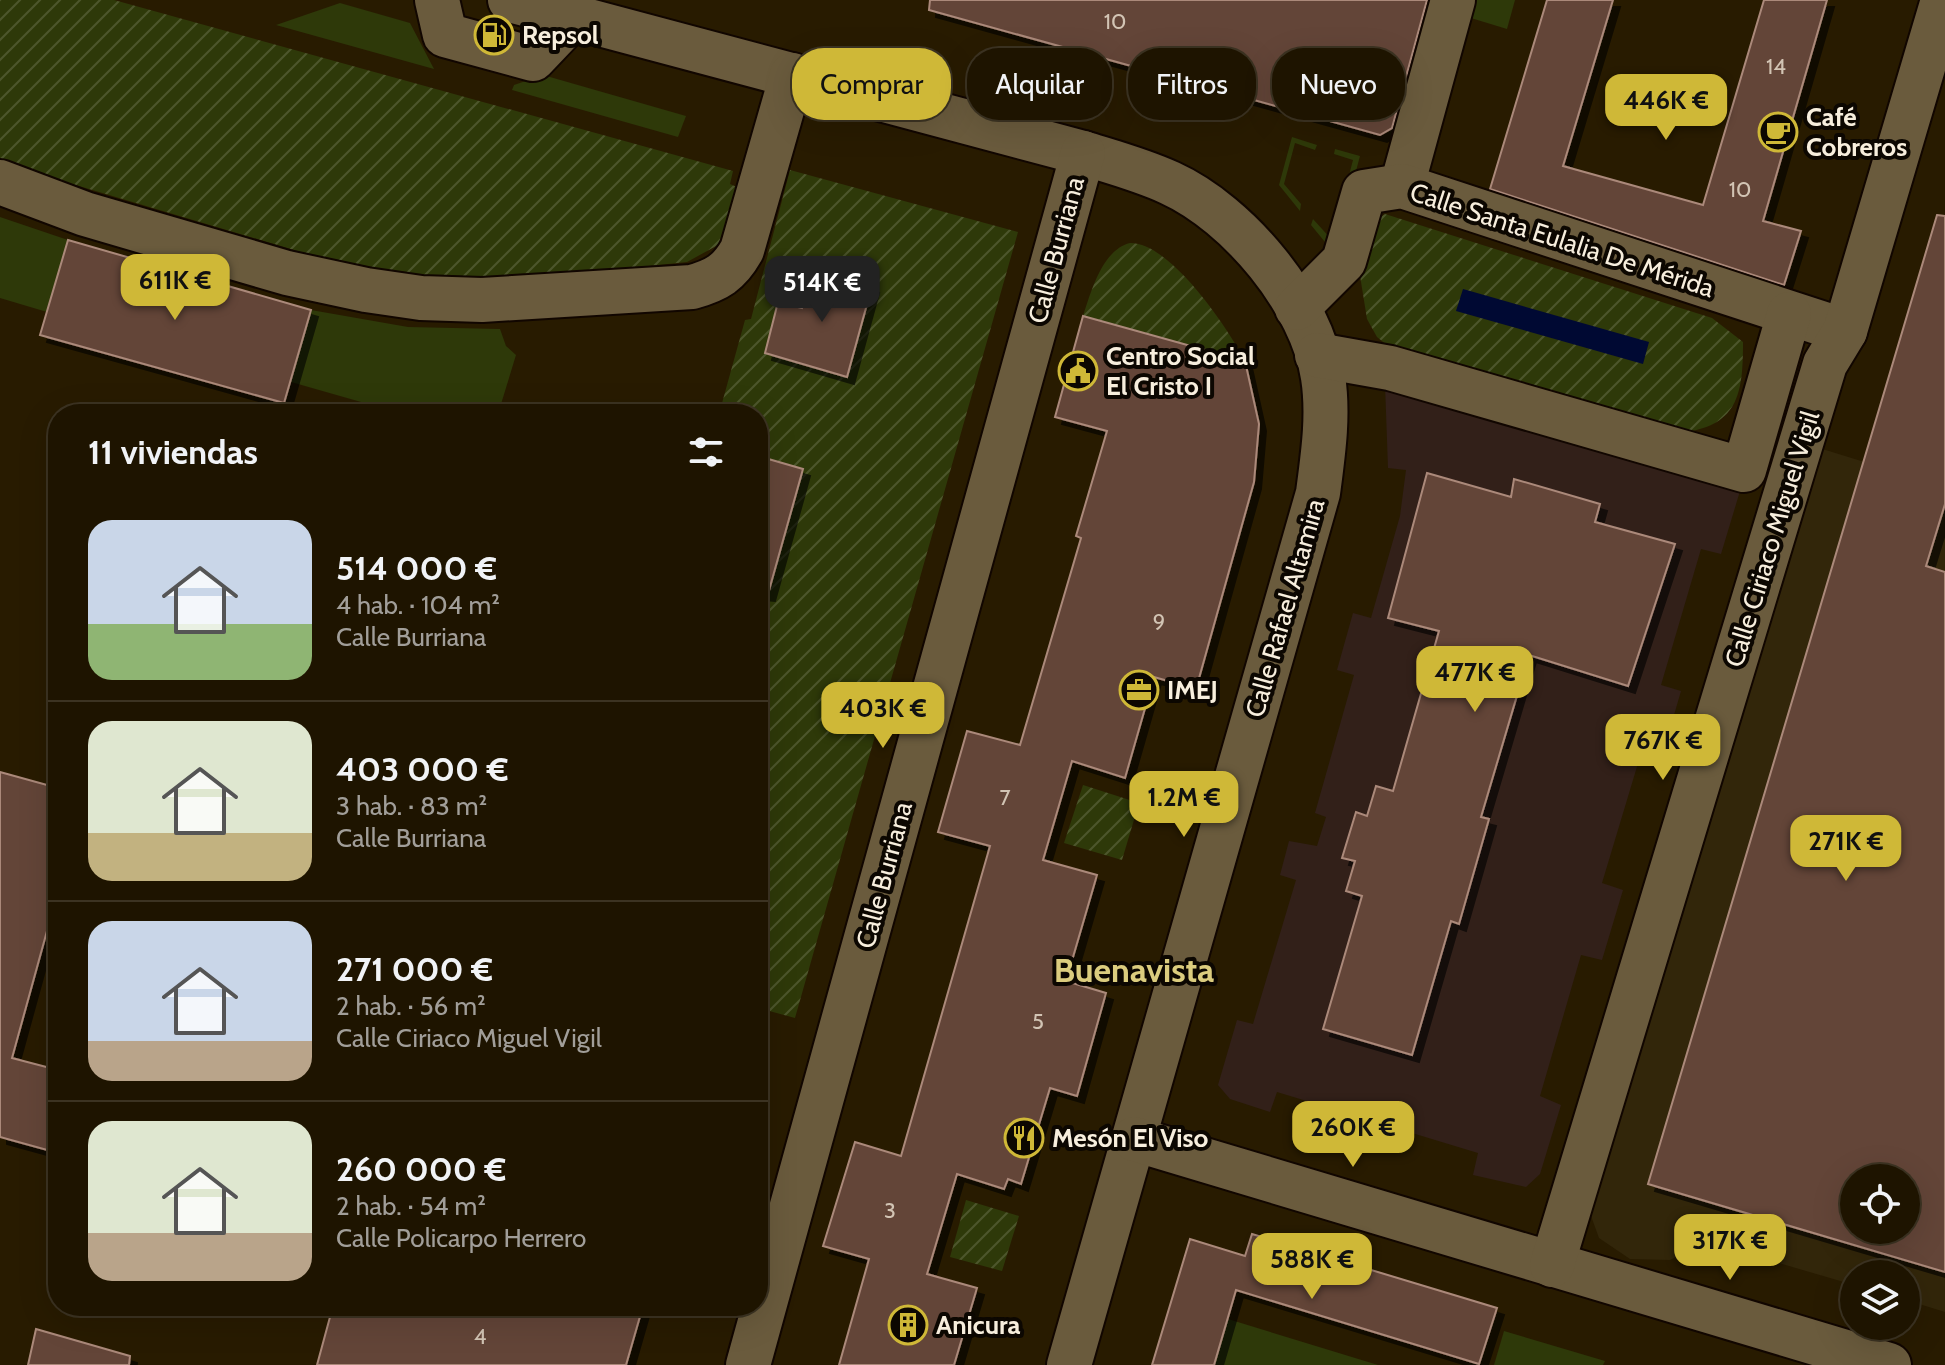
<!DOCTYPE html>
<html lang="es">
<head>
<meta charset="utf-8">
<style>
  :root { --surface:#1e1400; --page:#261d0a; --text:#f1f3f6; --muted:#a19e99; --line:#3c3322; --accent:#cfb837 }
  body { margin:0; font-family:Cabin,sans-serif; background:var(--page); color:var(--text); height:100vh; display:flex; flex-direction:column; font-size:30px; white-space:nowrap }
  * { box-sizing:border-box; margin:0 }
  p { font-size:26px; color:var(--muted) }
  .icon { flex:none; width:44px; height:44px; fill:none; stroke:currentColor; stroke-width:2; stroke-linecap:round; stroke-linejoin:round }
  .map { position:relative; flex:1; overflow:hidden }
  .drawer { position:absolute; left:48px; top:404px; width:720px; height:912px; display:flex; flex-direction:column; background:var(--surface); border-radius:32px; box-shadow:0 8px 32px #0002,0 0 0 2px var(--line) }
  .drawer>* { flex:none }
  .hud { position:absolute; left:792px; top:48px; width:760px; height:72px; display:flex; gap:16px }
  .controls { position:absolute; left:1840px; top:1164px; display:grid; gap:16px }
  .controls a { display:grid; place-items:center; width:80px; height:80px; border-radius:50%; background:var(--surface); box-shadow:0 8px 32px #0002,0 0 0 2px var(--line); font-size:40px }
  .price { position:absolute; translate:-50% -68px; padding:0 18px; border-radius:16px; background:var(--accent); color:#111; font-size:26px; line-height:52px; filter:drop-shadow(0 2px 4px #0008) }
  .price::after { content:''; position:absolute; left:50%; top:48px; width:24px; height:18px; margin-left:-12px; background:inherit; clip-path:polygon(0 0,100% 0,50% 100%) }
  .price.active { background:#222; color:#fff }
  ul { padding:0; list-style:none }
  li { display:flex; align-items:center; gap:24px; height:200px; padding:0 40px }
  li+li { border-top:2px solid var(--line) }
  li span { display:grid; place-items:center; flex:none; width:224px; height:160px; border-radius:24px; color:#555 }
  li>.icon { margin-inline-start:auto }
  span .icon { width:96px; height:96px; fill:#fffc; stroke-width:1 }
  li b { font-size:34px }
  h2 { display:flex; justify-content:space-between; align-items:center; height:96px; padding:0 40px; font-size:34px }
  .chip { padding:0 28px; border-radius:32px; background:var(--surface); box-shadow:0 8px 32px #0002,0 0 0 2px var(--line); font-size:28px; line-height:72px }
  .chip.active { background:var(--accent); color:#111 }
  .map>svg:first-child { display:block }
  .built { fill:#32260a; fill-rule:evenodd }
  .education { fill:#322019 }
  .grass { fill:#2e3909 }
  .garden { fill:url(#garden-furrows) }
  .water { fill:#000933 }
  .building { fill:#644539; stroke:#ab897a; stroke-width:2; fill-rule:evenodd; filter:url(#shadow) }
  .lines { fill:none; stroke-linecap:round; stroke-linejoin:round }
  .minor-casing { stroke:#110600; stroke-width:48 }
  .minor { stroke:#6a5b3d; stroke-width:44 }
  .labels { text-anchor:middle; stroke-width:8; stroke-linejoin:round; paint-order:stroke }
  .number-label { font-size:22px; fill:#d2c4b4 }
  .poi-label { font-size:26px; font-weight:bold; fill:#f7eedd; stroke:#0c0701; text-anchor:start }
  .street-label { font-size:26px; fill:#f7eedd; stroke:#0c0701 }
  .district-label { font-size:34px; font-weight:bold; fill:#dbcc7e; stroke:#0c0701 }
</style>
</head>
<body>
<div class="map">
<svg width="1945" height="1365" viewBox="0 0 1945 1365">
  <defs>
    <pattern id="garden-furrows" width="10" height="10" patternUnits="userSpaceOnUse" patternTransform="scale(2)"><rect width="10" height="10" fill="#2e3909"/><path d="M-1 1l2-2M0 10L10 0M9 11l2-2" fill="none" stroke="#4d562c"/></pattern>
    <filter id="shadow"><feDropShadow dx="7" dy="7" stdDeviation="0" flood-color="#0009"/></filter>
  </defs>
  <rect width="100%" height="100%" fill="#281b00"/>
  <path class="built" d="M1816 447 1945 487V1312L1906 1300V1274H1854V1285L1707 1242 1670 1260 1630 1259 1599 1238 1587 1205ZM1854 1178H1906V1230H1854Z"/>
  <polygon class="education" points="1385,384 1740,491 1721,554 1701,549 1661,685 1681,691 1665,746 1645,740 1602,883 1623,890 1602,960 1581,955 1540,1096 1561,1105 1540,1174 1526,1187 1473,1175 1478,1153 1277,1092 1270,1112 1230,1099 1218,1085 1237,1020 1253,1024 1296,880 1280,875 1289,841 1317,846 1326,817 1315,813 1354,675 1337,670 1353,613 1371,618 1400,516 1406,470 1388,468"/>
  <g class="grass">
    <polygon points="1465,0 1515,0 1507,29 1461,15"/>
    <polygon points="340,3 410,23 434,69 276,25"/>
    <polygon points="543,75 686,116 678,137 512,90 514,85"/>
    <polygon points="1292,137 1317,145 1315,150 1295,143 1284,184 1301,204 1300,211 1279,185"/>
    <polygon points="1335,149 1360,156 1334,253 1311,225 1313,219 1332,240 1353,160 1334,154"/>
    <polygon points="0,217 68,240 47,312 0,298"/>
    <polygon points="311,310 408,327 500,329 506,346 516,355 498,414 403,414 291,382"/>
    <polygon points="1228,1319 1378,1365 1214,1365"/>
    <polygon points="1504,1331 1605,1361 1603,1365 1494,1365"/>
  </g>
  <g class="garden">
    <polygon points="0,0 114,0 733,171 730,184 739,188 718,245 687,262 544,277 474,277 410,275 304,253 42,175 0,159"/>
    <polygon points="790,170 1018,232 795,1018 758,1008 758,414 719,414 745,320 751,319"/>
    <path d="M1385 214 1712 318 1743 342C1743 395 1738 427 1678 433L1393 350 1377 337 1367 319 1357 257 1365 228Z"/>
    <path d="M1130 243C1170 242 1228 328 1245 361L1083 316C1091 292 1102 250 1130 243Z"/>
    <polygon points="1083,785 1139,803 1122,860 1064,843"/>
    <polygon points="966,1200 1019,1216 1002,1271 950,1257"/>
  </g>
  <polygon class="water" points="1463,289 1649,342 1643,364 1456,311"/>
  <g class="building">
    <polygon points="930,0 1427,0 1392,128 1380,135 929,10"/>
    <polygon points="1547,0 1613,0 1563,166 1703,205 1764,0 1827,0 1763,221 1801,231 1784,285 1490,189"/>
    <path d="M1937 215 1945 216V504L1926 566 1945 572V1272L1648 1184ZM1854 1178H1906V1230H1854Z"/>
    <polygon points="68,240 311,310 284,403 40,335"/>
    <polygon points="815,269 872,286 847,377 765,353 778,302 802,308"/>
    <polygon points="1083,316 1245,361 1259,424 1254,482 1196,689 1154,677 1125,778 1072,761 1043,860 1097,875 1066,981 1106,993 1077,1096 1050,1088 1021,1184 1008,1179 1004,1189 957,1174 927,1274 977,1288 954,1365 839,1365 869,1259 823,1246 855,1142 901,1156 990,846 938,832 967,731 1020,745 1081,538 1076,536 1107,431 1055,417"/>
    <polygon points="758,456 803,469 768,594 758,593"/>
    <polygon points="1427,473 1511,497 1514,479 1600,504 1595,522 1675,544 1628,686 1529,655 1481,817 1489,819 1459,924 1451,921 1412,1055 1323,1029 1362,896 1346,891 1355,861 1342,858 1356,812 1367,816 1376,786 1393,791 1439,631 1388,618"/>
    <polygon points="0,772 58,788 58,891 12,1058 58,1070 58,1153 0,1137"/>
    <polygon points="1252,1234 1497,1308 1479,1364 1236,1290 1214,1365 1152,1365 1190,1239 1245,1256"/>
    <polygon points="333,1306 643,1306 626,1365 317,1365"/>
    <polygon points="36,1329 130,1356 129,1365 28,1365"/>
  </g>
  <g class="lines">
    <defs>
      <g id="minor">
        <polyline points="437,0 445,35 533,59 573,17"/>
        <path d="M510 0 1083 153C1112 162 1142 170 1170 183 1238 214 1312 302 1323 377 1329 415 1323 455 1318 493L1069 1365"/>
        <path d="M0 182 85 214 287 273 366 290 421 298 482 300 692 287C717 280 729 273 742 250L792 75"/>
        <polyline points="1402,186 1453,0"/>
        <polyline points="1297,308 1344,261 1364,192 1402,186 1845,331"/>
        <polyline points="1317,355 1390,368 1744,470 1789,314"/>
        <polyline points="1134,1139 1889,1365"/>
        <polyline points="1552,1265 1825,364 1845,331 1943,0"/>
        <polyline points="748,1365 1083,153"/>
      </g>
    </defs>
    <use href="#minor" class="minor-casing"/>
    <use href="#minor" class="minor"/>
  </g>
  <defs>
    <symbol id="fuel-ring" viewBox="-11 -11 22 22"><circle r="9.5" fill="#0c0701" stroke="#cfb837" stroke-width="1.5"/><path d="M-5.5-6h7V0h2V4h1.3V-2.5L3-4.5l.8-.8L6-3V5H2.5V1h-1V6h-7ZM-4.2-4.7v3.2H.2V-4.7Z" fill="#cfb837"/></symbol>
    <symbol id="cafe-ring" viewBox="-11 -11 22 22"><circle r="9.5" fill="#0c0701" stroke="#cfb837" stroke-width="1.5"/><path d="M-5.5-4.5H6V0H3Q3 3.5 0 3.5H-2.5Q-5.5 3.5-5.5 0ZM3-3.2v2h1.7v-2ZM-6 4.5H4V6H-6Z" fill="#cfb837"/></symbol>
    <symbol id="civic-ring" viewBox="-11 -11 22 22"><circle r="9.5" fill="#0c0701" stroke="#cfb837" stroke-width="1.5"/><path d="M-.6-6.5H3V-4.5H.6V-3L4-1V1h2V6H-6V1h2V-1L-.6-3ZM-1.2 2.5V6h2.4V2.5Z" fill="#cfb837"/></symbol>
    <symbol id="office-ring" viewBox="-11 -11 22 22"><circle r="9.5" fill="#0c0701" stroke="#cfb837" stroke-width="1.5"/><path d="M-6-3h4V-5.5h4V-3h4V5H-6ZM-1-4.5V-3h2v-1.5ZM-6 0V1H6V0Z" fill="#cfb837"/></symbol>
    <symbol id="restaurant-ring" viewBox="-11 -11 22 22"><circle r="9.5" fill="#0c0701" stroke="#cfb837" stroke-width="1.5"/><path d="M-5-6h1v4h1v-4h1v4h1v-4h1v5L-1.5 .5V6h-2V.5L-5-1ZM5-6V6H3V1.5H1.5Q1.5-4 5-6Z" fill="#cfb837"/></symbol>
    <symbol id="building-ring" viewBox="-11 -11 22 22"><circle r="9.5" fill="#0c0701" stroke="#cfb837" stroke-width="1.5"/><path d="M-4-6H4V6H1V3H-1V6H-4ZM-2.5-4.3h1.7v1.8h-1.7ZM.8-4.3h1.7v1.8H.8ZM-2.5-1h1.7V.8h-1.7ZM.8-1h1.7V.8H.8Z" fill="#cfb837"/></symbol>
  </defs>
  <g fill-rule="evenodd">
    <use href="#fuel-ring" x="472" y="13" width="44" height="44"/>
    <use href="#cafe-ring" x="1756" y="110" width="44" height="44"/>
    <use href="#civic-ring" x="1056" y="349" width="44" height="44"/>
    <use href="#office-ring" x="1117" y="668" width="44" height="44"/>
    <use href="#restaurant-ring" x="1002" y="1116" width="44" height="44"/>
    <use href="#building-ring" x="886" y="1303" width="44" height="44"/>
  </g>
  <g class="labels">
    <g class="number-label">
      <text x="1115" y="29">10</text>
      <text x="1776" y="74">14</text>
      <text x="1740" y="197">10</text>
      <text x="1159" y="629">9</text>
      <text x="1005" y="805">7</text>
      <text x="1038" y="1029">5</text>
      <text x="890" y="1218">3</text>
      <text x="480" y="1344">4</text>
    </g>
    <g class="poi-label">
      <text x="522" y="44">Repsol</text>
      <text x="1806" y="126">Café<tspan x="1806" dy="30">Cobreros</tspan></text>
      <text x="1106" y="365">Centro Social<tspan x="1106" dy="30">El Cristo I</tspan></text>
      <text x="1167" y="699">IMEJ</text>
      <text x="1052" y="1147">Mesón El Viso</text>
      <text x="936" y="1334">Anicura</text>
    </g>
    <g class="street-label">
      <text transform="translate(1562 240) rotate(18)" y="9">Calle Santa Eulalia De Mérida</text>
      <text transform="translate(1056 250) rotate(-75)" y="9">Calle Burriana</text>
      <text transform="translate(1772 539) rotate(-73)" y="9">Calle Ciriaco Miguel Vigil</text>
      <text transform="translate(1285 608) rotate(-74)" y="9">Calle Rafael Altamira</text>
      <text transform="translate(884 875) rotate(-75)" y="9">Calle Burriana</text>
    </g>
    <g class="district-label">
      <text x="1134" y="982">Buenavista</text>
    </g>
  </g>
</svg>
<div class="controls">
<a><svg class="icon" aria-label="locate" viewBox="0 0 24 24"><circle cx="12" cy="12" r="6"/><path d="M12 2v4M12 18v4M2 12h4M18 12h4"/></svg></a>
<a><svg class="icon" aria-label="layers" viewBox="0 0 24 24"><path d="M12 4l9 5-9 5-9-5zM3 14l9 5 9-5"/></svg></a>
</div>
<b class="price" style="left:1666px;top:142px">446K €</b>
<b class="price" style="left:175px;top:322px">611K €</b>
<b class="price active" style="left:822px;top:324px">514K €</b>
<b class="price" style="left:1475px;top:714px">477K €</b>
<b class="price" style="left:883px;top:750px">403K €</b>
<b class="price" style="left:1663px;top:782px">767K €</b>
<b class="price" style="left:1184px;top:839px">1.2M €</b>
<b class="price" style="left:1846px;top:883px">271K €</b>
<b class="price" style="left:1353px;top:1169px">260K €</b>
<b class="price" style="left:1730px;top:1282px">317K €</b>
<b class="price" style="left:1312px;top:1301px">588K €</b>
<div class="hud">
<a class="chip active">Comprar</a>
<a class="chip">Alquilar</a>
<a class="chip">Filtros</a>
<a class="chip">Nuevo</a>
</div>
<section class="drawer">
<h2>11 viviendas<svg class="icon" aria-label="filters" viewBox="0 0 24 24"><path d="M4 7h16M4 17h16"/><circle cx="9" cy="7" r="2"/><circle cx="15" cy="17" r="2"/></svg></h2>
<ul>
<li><span style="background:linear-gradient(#c9d6e8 65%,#8fb573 0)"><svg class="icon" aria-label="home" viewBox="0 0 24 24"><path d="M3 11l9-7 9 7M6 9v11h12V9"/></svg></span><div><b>514 000 €</b><p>4 hab. · 104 m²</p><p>Calle Burriana</p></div></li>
<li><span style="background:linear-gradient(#dfe7d0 70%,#c2b280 0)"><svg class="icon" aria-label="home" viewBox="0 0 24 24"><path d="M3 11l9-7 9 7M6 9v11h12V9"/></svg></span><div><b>403 000 €</b><p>3 hab. · 83 m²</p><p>Calle Burriana</p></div></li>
<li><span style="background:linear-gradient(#c9d6e8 75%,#b9a48a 0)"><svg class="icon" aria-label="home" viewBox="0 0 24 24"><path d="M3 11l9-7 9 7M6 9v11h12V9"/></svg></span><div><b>271 000 €</b><p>2 hab. · 56 m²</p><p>Calle Ciriaco Miguel Vigil</p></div></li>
<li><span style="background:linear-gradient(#dfe7d0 70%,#b9a48a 0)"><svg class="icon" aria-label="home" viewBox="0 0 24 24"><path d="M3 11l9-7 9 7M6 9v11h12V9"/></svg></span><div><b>260 000 €</b><p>2 hab. · 54 m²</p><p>Calle Policarpo Herrero</p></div></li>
</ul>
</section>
</div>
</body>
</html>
